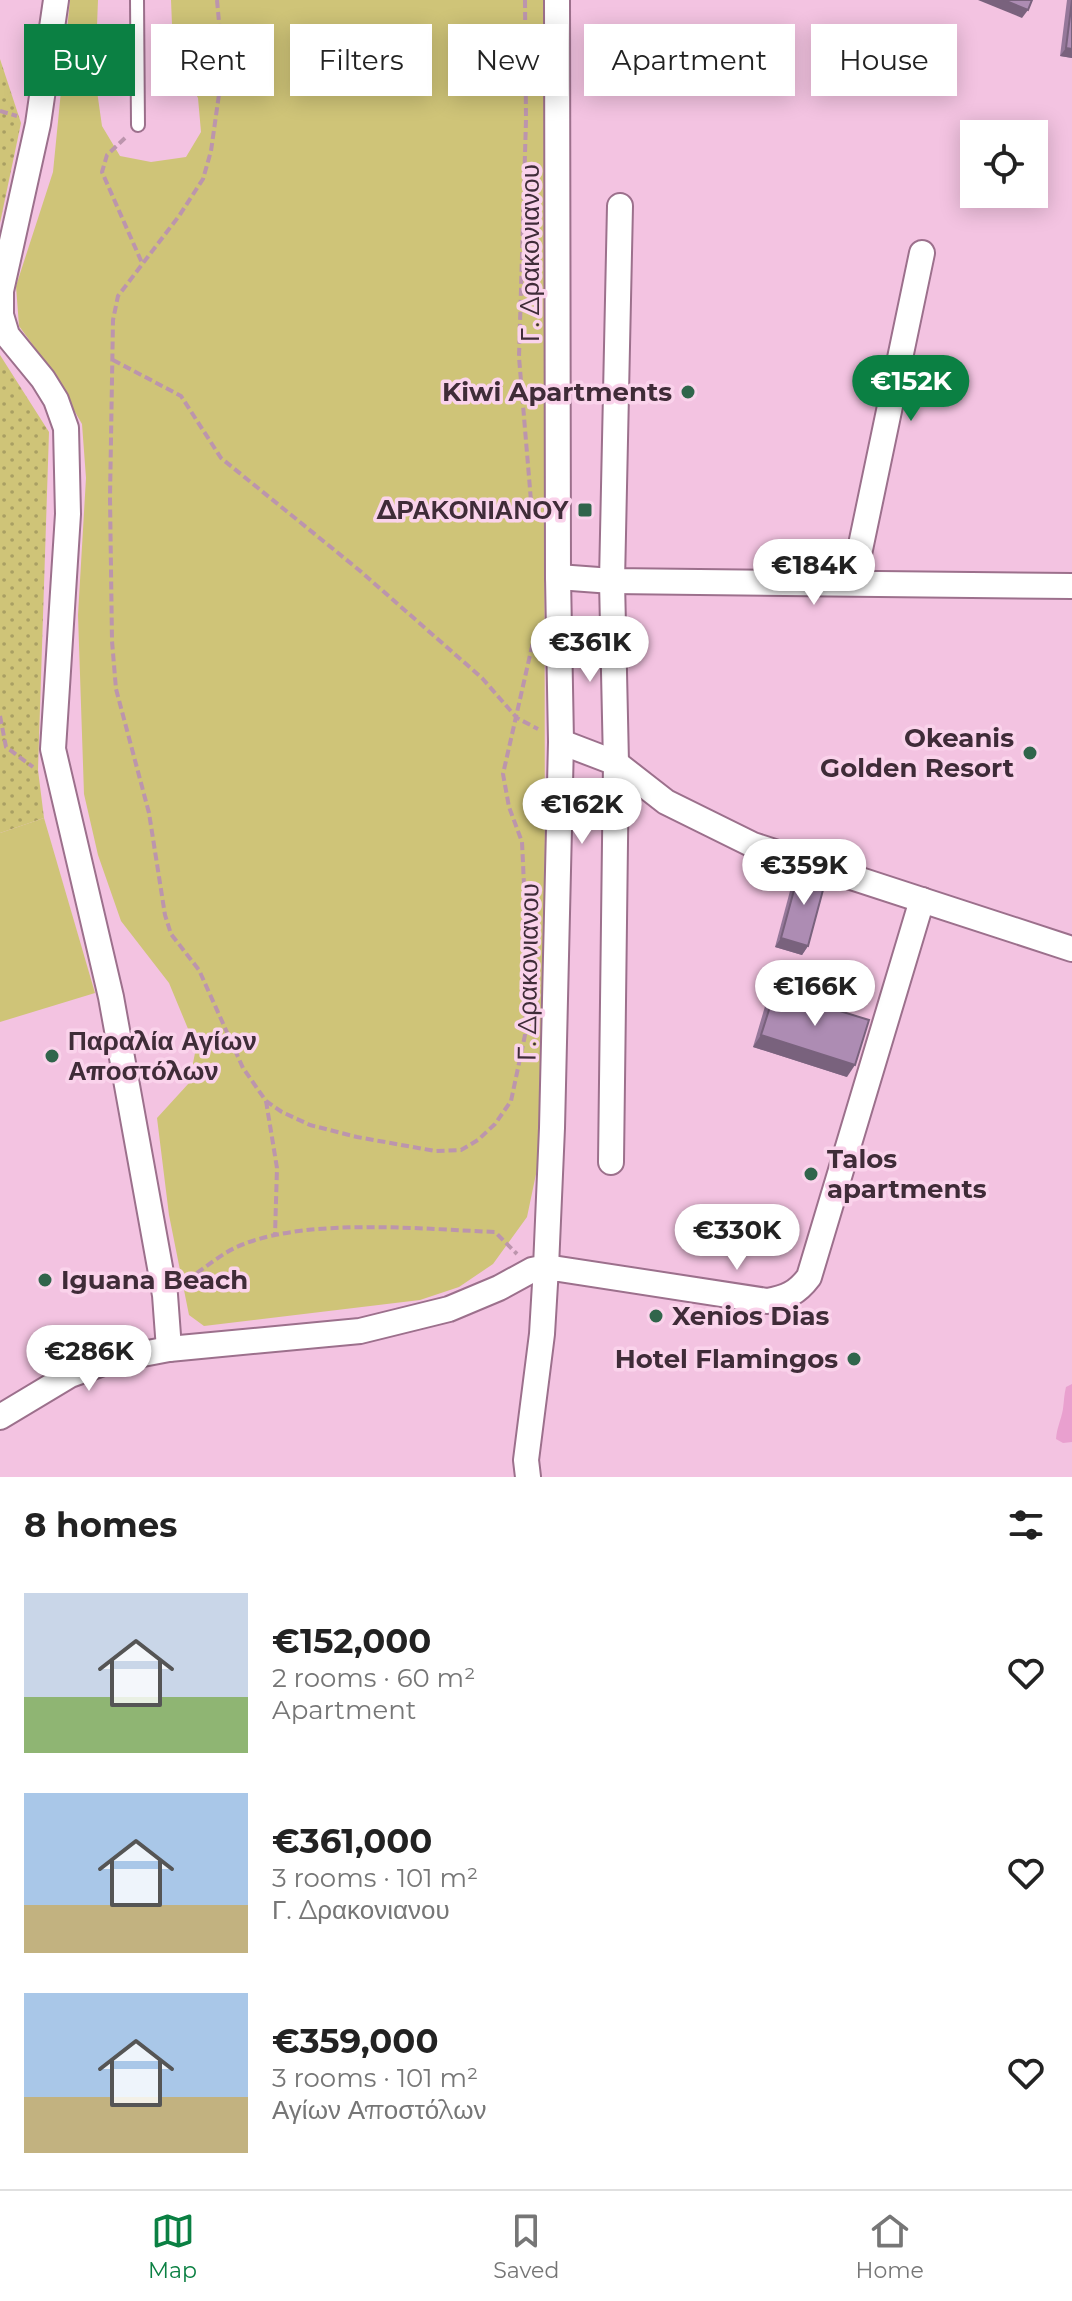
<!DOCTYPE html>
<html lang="en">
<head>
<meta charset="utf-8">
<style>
  :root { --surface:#fff; --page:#f2f2f2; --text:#222; --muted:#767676; --line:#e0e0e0; --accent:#0b8043 }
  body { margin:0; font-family:Montserrat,sans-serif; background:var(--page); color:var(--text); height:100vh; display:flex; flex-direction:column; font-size:30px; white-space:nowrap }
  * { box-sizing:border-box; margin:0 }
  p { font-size:26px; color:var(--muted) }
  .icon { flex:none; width:44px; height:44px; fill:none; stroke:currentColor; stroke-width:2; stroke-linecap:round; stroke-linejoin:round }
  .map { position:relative; height:1477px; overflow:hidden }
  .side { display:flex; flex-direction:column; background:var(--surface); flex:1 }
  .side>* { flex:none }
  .top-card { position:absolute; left:24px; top:24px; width:1024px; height:72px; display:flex; gap:16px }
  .tools { position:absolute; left:960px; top:120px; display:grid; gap:16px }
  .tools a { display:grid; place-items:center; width:88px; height:88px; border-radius:0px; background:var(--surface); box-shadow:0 4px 20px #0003; font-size:40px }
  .price { position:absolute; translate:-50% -68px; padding:0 18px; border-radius:28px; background:#fff; color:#222; font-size:26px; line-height:52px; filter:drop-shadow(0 2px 4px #0008) }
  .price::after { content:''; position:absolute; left:50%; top:48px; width:24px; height:18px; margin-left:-12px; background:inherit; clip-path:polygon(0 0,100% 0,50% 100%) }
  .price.on { background:var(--accent); color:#fff }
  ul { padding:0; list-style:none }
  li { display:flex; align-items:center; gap:24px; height:200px; padding:0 24px }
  li span { display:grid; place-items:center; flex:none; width:224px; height:160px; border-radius:0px; color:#555 }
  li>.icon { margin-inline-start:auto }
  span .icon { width:96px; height:96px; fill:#fffc; stroke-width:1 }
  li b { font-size:34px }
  h2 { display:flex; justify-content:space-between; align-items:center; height:96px; padding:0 24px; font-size:34px }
  .pill { padding:0 28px; border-radius:0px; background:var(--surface); box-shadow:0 4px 20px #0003; font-size:28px; line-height:72px }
  .pill.on { background:var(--accent); color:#fff }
  .menu { display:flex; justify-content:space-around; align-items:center; height:112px; border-top:2px solid var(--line); background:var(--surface); font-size:22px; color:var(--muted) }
  .menu a { display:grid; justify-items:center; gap:4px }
  .menu .on { color:var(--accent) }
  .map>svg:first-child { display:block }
  .grass { fill:url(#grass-dots) }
  .green { fill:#cfc478 }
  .water { fill:#e9a0cf }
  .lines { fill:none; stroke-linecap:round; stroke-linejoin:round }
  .lane-casing { stroke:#9c708c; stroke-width:16 }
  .street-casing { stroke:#9c708c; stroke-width:28 }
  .path { stroke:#bc95ad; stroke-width:4; stroke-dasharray:8 4; stroke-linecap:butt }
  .lane { stroke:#fff; stroke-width:12 }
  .street { stroke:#fff; stroke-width:24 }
  .wall { fill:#95789a }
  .shaded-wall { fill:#79627d }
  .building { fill:#ad8cb3; stroke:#79627d; stroke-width:2 }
  .poi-dot { fill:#30654b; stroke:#fad3eb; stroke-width:3 }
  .labels { text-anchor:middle; stroke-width:7; stroke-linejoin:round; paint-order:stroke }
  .street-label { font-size:26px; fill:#3f2c38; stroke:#fad3eb }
  .poi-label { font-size:26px; font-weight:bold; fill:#3f2c38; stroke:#fad3eb; text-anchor:end }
</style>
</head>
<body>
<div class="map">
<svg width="1072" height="1477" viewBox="0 0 1072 1477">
  <defs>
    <pattern id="grass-dots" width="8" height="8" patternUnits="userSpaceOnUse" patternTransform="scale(2)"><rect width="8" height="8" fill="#cfc478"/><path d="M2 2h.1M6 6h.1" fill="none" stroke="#a99f63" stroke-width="1.8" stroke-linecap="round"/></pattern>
  </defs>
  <rect width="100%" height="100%" fill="#f3c3e1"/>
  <g class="grass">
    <polygon points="0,59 21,123 0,223"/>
    <polygon points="0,355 49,432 38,770 44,818 0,833"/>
  </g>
  <g class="green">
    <polygon points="70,0 98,0 95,77 102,126 120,156 151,162 186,157 201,132 198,98 173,49 171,0 544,0 545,1013 540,1155 527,1217 493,1264 459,1287 420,1300 204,1326 189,1315 169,1215 157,1118 189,1083 196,1048 169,983 121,921 98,855 84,794 78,615 86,478 82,424 49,367 19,326 16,286 53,172"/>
    <polygon points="44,818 95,993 0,1022 0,833"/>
  </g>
  <path class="water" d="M1072 1384V1442L1063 1443 1056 1439C1057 1427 1061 1420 1063 1409 1064 1401 1064 1395 1066 1387Z"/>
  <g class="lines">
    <defs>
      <polyline id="lane" points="137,0 138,125"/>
      <g id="street">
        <polyline points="56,0 38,124 1,291 1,315 7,335 43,379 56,400 66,428 68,514 53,749 111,997 165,1295 169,1349"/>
        <polyline points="558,577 612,581 1072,586"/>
        <polyline points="853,583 922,253"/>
        <polyline points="561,742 616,763 666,802 753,845 1072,949"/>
        <polyline points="611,1162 616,763 612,581 620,206"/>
        <polyline points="0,1417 70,1375 111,1360 169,1349 360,1331 449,1309 499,1288 532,1270 546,1267 552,1128 561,742 558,577 557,0"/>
        <path d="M528 1477 526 1460 542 1334 546 1267 767 1301C786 1298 797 1293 809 1277L922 900"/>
      </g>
    </defs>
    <use href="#lane" class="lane-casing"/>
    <use href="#street" class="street-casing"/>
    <g class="path">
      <polyline points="217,0 223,66 211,151 203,179 179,216 118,296 113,320 110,498 112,641 116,689 149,813 165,915 171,934 199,970 243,1068 266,1101 282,1112 310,1125 357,1137 435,1151 461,1150 478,1140 495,1124 511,1101 525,1035 527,949 522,842 509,807 503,774 533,642"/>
      <polyline points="525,0 526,120 519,357 531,501"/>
      <polyline points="0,111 17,116"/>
      <polyline points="125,138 107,155 102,172 142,263"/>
      <polyline points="113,360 181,396 221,458 359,570 482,678 517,718 538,729"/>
      <polyline points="0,716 6,747 33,767"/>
      <polyline points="266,1101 277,1168 275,1235"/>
      <path d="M187 1280C205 1268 224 1251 244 1244 310 1218 424 1229 495 1232L517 1254"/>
    </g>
    <use href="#lane" class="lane"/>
    <use href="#street" class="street"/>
  </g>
  <g class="wall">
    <polygon points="1067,0 1072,0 1072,58 1060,56"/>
    <polygon points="800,868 808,946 802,955 775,947 794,876"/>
    <polygon points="775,991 847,1077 753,1047 766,1003"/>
  </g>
  <g class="shaded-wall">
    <polygon points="978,0 1004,0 1028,10 1022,18"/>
    <polygon points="1066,48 1072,49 1072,58 1060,56"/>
    <polygon points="781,938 808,946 802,955 775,947"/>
    <polygon points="761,1035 855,1065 847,1077 753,1047"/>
  </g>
  <g class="building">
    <polygon points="1004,0 1032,0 1028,10"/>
    <polygon points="1072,0 1072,49 1066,48"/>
    <polygon points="800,868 827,875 808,946 781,938"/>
    <polygon points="775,991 869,1020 855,1065 761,1035"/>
  </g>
  <g class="poi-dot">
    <circle cx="688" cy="392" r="8"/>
    <rect x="577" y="502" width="16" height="16" rx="4"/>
    <circle cx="1030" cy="753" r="8"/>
    <circle cx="52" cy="1056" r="8"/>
    <circle cx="811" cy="1174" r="8"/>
    <circle cx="45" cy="1280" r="8"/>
    <circle cx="656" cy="1316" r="8"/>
    <circle cx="854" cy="1359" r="8"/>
  </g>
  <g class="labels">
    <g class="street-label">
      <text transform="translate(530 253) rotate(-90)" y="9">Γ. Δρακονιανου</text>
      <text transform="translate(528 972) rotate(-89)" y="9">Γ. Δρακονιανου</text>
    </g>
    <g class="poi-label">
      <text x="672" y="401">Kiwi Apartments</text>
      <text x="569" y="519">ΔΡΑΚΟΝΙΑΝΟΥ</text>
      <text x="1014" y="747">Okeanis<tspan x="1014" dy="30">Golden Resort</tspan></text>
      <text x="68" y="1050" text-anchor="start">Παραλία Αγίων<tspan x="68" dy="30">Αποστόλων</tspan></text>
      <text x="827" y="1168" text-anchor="start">Talos<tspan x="827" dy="30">apartments</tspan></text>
      <text x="61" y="1289" text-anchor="start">Iguana Beach</text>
      <text x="672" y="1325" text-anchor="start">Xenios Dias</text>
      <text x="838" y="1368">Hotel Flamingos</text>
    </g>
  </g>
</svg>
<div class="tools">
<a><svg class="icon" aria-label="locate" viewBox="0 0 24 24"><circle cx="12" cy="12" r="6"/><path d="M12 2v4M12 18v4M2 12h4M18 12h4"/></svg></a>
</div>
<b class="price on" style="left:911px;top:423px">€152K</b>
<b class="price" style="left:814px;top:607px">€184K</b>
<b class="price" style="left:590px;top:684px">€361K</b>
<b class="price" style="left:582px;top:846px">€162K</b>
<b class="price" style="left:804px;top:907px">€359K</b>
<b class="price" style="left:815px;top:1028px">€166K</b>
<b class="price" style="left:737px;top:1272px">€330K</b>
<b class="price" style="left:89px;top:1393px">€286K</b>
<div class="top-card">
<a class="pill on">Buy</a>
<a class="pill">Rent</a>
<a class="pill">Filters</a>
<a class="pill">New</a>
<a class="pill">Apartment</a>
<a class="pill">House</a>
</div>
</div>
<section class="side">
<h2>8 homes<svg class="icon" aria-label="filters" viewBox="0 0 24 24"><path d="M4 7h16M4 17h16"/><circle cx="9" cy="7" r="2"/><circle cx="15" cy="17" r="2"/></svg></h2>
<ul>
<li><span style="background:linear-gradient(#c9d6e8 65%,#8fb573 0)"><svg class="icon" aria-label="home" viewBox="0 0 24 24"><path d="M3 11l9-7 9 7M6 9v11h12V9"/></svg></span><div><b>€152,000</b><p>2 rooms · 60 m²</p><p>Apartment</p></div><svg class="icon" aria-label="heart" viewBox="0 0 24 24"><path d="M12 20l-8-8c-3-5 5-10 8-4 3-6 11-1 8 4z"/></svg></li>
<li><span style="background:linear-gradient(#a9c7e8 70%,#c2b280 0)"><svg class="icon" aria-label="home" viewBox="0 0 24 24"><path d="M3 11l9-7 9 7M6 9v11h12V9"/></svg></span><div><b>€361,000</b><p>3 rooms · 101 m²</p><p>Γ. Δρακονιανου</p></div><svg class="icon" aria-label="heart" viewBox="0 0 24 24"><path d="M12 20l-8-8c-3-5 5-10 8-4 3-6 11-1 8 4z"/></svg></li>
<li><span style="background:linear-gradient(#a9c7e8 65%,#c2b280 0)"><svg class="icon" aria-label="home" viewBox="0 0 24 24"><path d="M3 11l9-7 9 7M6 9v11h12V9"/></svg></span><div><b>€359,000</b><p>3 rooms · 101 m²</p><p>Αγίων Αποστόλων</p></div><svg class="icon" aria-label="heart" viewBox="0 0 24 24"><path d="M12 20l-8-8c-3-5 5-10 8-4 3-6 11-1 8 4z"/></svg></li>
</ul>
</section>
<nav class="menu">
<a class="on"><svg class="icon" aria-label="map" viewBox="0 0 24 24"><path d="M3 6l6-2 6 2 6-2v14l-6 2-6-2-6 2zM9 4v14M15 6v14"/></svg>Map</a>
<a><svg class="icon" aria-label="saved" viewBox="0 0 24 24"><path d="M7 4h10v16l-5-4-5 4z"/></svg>Saved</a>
<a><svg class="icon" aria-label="home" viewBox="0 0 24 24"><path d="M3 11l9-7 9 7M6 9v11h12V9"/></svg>Home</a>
</nav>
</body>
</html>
